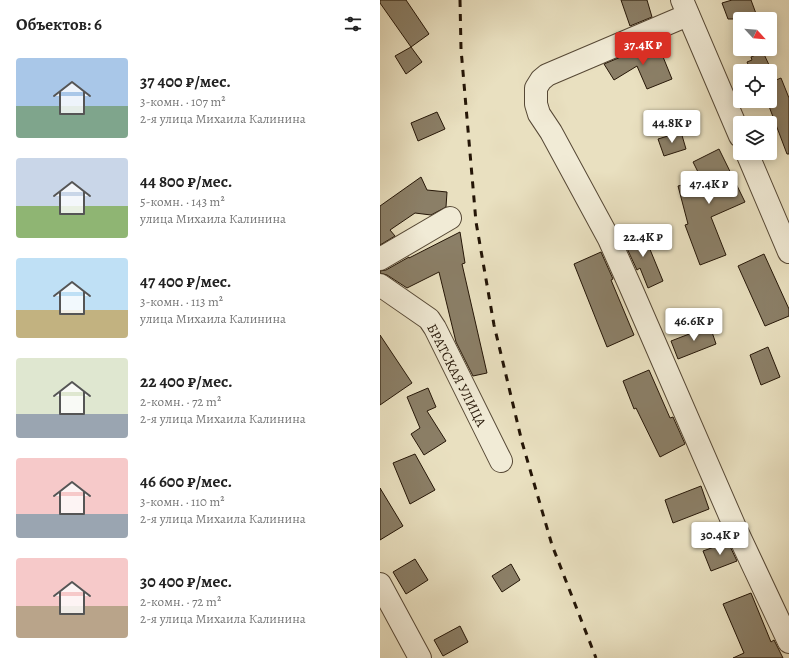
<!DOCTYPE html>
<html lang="ru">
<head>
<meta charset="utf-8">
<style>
  :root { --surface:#fff; --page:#f2f2f2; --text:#222; --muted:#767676; --accent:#d93025 }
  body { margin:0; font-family:Alegreya,serif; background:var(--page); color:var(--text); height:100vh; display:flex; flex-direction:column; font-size:15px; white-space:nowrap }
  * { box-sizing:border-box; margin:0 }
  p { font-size:13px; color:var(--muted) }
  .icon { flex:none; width:22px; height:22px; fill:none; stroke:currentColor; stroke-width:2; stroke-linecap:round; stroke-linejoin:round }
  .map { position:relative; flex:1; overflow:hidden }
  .panel { display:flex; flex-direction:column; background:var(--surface); width:380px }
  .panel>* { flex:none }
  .needle { width:26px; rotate:116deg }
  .controls { position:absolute; left:353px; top:12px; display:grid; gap:8px }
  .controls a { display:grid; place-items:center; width:44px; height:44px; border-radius:4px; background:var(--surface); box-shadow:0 2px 10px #0003; font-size:20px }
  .price { position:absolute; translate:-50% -34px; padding:0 9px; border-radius:4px; background:#fff; color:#222; font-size:13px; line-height:26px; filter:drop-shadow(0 1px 2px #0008) }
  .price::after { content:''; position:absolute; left:50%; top:24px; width:12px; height:9px; margin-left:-6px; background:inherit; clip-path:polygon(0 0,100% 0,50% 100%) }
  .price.selected { background:var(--accent); color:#fff }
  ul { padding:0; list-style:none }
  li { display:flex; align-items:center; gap:12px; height:100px; padding:0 16px }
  li span { display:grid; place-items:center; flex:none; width:112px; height:80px; border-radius:4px; color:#555 }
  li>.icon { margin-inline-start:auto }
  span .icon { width:48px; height:48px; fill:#fffc; stroke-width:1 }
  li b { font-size:17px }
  h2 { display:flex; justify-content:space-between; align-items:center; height:48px; padding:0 16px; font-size:17px }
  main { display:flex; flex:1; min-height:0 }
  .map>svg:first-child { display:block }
  .building { fill:#8b7f67; stroke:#251607 }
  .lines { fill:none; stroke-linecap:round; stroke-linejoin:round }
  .minor-casing { stroke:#564835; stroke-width:24 }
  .minor { stroke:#f1ebd6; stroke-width:22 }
  .rail { stroke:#251607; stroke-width:3; stroke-dasharray:7 7; stroke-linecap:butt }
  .labels { text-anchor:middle; stroke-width:4; stroke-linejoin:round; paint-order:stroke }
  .street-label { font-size:14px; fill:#251607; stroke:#f1ebd6 }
</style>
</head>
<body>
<main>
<section class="panel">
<h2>Объектов: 6<svg class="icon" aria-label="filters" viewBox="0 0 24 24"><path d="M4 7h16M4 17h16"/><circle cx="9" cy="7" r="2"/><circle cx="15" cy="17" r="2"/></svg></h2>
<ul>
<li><span style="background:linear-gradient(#a9c7e8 60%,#7fa58c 0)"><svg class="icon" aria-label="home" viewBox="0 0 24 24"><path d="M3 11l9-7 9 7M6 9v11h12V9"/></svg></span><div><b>37 400 ₽/мес.</b><p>3-комн. · 107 m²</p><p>2-я улица Михаила Калинина</p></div></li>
<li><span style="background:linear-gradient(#c9d6e8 60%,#8fb573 0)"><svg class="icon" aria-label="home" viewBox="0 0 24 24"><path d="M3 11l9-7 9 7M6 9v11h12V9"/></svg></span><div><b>44 800 ₽/мес.</b><p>5-комн. · 143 m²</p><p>улица Михаила Калинина</p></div></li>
<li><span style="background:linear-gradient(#bfe0f5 65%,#c2b280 0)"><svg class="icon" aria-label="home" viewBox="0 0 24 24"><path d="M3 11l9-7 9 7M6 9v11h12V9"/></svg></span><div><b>47 400 ₽/мес.</b><p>3-комн. · 113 m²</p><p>улица Михаила Калинина</p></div></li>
<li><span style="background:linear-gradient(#dfe7d0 70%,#9aa5b1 0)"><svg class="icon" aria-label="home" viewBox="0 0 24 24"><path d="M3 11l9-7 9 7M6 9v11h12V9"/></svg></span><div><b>22 400 ₽/мес.</b><p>2-комн. · 72 m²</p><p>2-я улица Михаила Калинина</p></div></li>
<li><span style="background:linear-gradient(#f6c9c9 70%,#9aa5b1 0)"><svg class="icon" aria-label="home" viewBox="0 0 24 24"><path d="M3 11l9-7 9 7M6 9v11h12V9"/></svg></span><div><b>46 600 ₽/мес.</b><p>3-комн. · 110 m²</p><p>2-я улица Михаила Калинина</p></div></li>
<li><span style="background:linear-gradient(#f6c9c9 60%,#b9a48a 0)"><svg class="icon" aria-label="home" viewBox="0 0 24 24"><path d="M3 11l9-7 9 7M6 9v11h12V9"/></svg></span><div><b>30 400 ₽/мес.</b><p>2-комн. · 72 m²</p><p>2-я улица Михаила Калинина</p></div></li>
</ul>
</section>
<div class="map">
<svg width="409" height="658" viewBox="0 0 409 658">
  <rect width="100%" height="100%" fill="#e9e0c0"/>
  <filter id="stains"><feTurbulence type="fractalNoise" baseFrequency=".005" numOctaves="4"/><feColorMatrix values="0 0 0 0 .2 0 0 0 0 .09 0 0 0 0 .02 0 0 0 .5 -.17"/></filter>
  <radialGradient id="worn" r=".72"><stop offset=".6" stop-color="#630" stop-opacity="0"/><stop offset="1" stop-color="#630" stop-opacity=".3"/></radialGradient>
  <g class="building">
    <polygon points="0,0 26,0 49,34 31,47 0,3"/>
    <polygon points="241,0 267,0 272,17 250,26"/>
    <polygon points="352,0 371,0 378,19 348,19 342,3"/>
    <polygon points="277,42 292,79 267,89 257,66 234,80 224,64"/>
    <polygon points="31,47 42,62 26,74 15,56"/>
    <polygon points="383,52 396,80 401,78 409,98 409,154 407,154 387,101 390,101 390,71 371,71 367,62 372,60 371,57"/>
    <polygon points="57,112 65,129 38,141 31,123"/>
    <polygon points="301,132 306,149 284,156 278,139"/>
    <polygon points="339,149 365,202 331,217 346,255 320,265 305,225 308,224 298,186 322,180 313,162"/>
    <polygon points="41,177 47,190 67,192 66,207 51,215 35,213 10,230 15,236 0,245 0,206"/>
    <polygon points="262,230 283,281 268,288 260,268 257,270 244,242 248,240 247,236"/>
    <polygon points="80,232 85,263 82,264 107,373 93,376 76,342 59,272 27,288 7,275 0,273 0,271 6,270 29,257 29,258"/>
    <polygon points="221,252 233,279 231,280 254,335 227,347 194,264"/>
    <polygon points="384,254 409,309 409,316 385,326 358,266"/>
    <polygon points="330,326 336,344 298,359 291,341"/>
    <polygon points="0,335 32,383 0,405"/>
    <polygon points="388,347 400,377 381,385 370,355"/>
    <polygon points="269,370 290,418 293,417 305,444 280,457 256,408 254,409 243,381"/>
    <polygon points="48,388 56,407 47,411 66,441 44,455 31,434 40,428 27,397"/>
    <polygon points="35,454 55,490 30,504 13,463"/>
    <polygon points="321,486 329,509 293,523 285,500"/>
    <polygon points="0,488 23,526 0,540"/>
    <polygon points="348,542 357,561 331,571 323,551"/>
    <polygon points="35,559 48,580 26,594 13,572"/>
    <polygon points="131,564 140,580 122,592 112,576"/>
    <polygon points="371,593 391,642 394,640 403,658 353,658 364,653 343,604"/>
    <polygon points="80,626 88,642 63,656 54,640"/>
  </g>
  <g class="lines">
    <defs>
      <g id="minor">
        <polyline points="302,0 360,136"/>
        <polyline points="308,15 167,75 161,80 156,88 156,104 159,114 171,132 229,239 251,288 354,525 409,642"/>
        <polyline points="367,153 409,252"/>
        <polyline points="0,259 70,218"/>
        <polyline points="0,285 49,319 55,328 121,461"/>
        <polyline points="0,584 40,658"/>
      </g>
    </defs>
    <use href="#minor" class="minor-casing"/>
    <use href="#minor" class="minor"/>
    <polyline class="rail" points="80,0 81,49 96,222 114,325 142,442 172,545 216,658"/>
  </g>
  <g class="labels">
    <g class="street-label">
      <text transform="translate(77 375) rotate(63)" y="5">БРАТСКАЯ УЛИЦА</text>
    </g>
  </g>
  <rect width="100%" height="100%" filter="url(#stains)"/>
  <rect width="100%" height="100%" fill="url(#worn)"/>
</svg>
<div class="controls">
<a><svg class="needle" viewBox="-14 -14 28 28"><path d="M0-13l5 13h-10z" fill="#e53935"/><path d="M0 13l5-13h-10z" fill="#767676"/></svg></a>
<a><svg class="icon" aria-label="locate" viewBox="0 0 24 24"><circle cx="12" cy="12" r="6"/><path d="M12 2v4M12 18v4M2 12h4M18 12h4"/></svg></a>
<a><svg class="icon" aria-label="layers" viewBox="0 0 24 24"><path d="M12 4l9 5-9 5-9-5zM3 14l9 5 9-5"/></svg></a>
</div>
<b class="price selected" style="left:263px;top:66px">37.4K ₽</b>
<b class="price" style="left:292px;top:144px">44.8K ₽</b>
<b class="price" style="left:329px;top:205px">47.4K ₽</b>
<b class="price" style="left:263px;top:258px">22.4K ₽</b>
<b class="price" style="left:314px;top:342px">46.6K ₽</b>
<b class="price" style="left:340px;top:556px">30.4K ₽</b>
</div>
</main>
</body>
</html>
